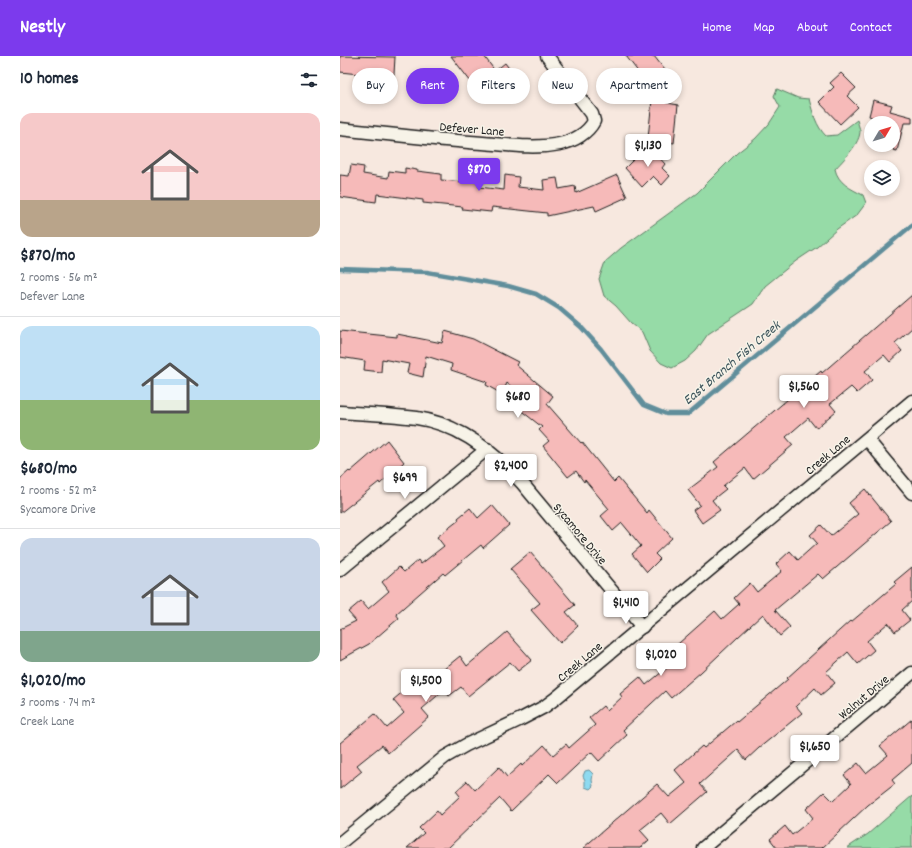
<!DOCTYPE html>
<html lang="en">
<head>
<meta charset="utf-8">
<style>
  :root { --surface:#fff; --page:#f2f2f3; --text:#1f2937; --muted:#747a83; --line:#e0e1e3; --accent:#7c3aed }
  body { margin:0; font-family:Dekko,sans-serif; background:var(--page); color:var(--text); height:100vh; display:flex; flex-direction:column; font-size:15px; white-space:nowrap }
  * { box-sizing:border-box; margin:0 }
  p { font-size:13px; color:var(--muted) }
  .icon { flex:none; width:22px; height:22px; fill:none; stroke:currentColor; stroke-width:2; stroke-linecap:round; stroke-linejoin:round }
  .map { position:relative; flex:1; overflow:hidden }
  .panel { display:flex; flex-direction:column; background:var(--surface); width:340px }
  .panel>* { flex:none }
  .top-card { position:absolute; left:12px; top:12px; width:380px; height:36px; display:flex; gap:8px }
  .needle { width:26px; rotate:52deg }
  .controls { position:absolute; left:524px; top:60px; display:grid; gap:8px }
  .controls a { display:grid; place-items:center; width:36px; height:36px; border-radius:50%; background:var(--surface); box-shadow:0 2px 6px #0003; font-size:20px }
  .price { position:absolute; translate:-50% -34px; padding:0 9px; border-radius:4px; background:#fff; color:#222; font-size:13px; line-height:26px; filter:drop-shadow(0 1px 2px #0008) }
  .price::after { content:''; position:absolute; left:50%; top:24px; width:12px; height:9px; margin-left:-6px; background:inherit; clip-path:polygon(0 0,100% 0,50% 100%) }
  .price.selected { background:var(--accent); color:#fff }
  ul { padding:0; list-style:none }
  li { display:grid; align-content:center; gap:8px; height:212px; padding:0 20px }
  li+li { border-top:1px solid var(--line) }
  li span { display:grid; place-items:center; height:124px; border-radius:12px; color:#555 }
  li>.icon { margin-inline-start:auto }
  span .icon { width:72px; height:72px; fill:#fffc; stroke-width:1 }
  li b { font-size:17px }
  h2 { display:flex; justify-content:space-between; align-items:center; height:48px; padding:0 20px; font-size:17px }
  .chip { padding:0 14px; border-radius:18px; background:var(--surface); box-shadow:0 2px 6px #0003; font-size:14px; line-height:36px }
  .chip.selected { background:var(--accent); color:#fff }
  header { display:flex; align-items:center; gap:24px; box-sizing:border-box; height:56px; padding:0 20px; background:var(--accent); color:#fff }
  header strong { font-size:19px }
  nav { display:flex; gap:22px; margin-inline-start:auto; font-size:14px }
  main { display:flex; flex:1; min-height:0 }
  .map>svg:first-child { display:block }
  .green { fill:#96dba7; stroke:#597c62 }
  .water { fill:#8fdaf0; stroke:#618e9b }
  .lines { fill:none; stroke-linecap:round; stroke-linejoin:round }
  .stream { stroke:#618e9b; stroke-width:4.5 }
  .building { fill:#f6bab9; stroke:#1c1c1c }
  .street-casing { stroke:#1c1c1c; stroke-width:15 }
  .street { stroke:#f7f3e8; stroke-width:12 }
  .labels { text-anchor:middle; stroke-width:3; stroke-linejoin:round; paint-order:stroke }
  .street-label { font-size:13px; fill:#1c1c1c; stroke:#f7f3e8 }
  .water-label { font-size:14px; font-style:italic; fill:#3e555c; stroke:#f7f3e8 }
</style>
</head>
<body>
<header>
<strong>Nestly</strong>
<nav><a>Home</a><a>Map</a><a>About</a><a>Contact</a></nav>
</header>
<main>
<section class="panel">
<h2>10 homes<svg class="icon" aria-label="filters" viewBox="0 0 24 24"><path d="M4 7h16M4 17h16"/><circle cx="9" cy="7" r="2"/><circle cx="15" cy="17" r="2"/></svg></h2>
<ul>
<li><span style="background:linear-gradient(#f6c9c9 70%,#b9a48a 0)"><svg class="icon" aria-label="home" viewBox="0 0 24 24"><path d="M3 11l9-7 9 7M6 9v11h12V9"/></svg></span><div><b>$870/mo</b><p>2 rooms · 56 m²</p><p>Defever Lane</p></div></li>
<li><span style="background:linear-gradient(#bfe0f5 60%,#8fb573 0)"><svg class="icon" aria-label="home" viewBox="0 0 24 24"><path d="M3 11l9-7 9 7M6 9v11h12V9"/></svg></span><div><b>$680/mo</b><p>2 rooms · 52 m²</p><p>Sycamore Drive</p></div></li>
<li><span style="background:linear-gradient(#c9d6e8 75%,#7fa58c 0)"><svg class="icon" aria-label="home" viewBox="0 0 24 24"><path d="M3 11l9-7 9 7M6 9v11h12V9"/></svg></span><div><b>$1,020/mo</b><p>3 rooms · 74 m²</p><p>Creek Lane</p></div></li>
</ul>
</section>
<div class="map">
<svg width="572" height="792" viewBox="0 0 572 792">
  <rect width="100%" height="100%" fill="#f7e8df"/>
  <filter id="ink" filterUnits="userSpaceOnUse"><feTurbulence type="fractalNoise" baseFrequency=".025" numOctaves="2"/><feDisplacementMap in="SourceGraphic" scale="8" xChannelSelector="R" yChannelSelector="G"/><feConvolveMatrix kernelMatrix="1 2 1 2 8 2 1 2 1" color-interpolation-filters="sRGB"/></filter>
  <g filter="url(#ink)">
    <g class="green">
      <path d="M437 33 458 42 469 43C473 57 476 70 486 80L497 79 517 64C518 67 519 71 520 74 521 87 503 104 495 113 498 127 511 133 523 139L526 147 517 159 497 173 477 191 456 205 425 230 413 248 368 278 356 295 345 305 332 312 321 307 310 295 302 276 291 267 276 250 264 240 259 223 265 206 281 192 357 137 397 97 415 83 429 68 440 51 434 40Z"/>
      <polygon points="572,740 572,792 507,792 528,778"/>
    </g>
    <polygon class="water" points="249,714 253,718 252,724 253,730 250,733 245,731 245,724 243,720 245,715"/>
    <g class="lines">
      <polyline class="stream" points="0,213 87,216 168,230 196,238 219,252 241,271 261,293 304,349 326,358 348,358 572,169"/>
    </g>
    <g class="building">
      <polygon points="0,0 55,1 53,35 37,33 38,20 0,16"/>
      <polygon points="111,0 144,0 155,15 165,7 186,35 176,43 172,37 162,45 141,19 131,26"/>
      <polygon points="286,0 314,0 332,23 308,42 300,31 306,26"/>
      <polygon points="501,17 516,32 507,40 518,51 500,68 479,46 494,31 490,27"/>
      <polygon points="312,44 338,49 334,87 308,82"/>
      <polygon points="533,44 552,49 550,55 572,61 572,67 564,67 557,95 553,94 553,67 533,67 534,62 529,60"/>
      <polygon points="308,89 325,108 322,112 330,120 322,129 313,120 302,131 285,112"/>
      <polygon points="11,109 24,111 23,118 48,122 49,115 65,117 65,112 77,114 77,115 101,118 101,124 125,126 126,120 140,122 139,131 164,134 165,119 179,121 178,131 204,134 203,124 217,122 219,133 235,130 236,137 277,119 287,141 256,155 254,150 207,160 207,157 152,151 151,156 122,153 123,151 83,147 83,144 37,138 36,146 0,141 0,119 9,120"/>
      <polygon points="572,239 572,272 555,287 562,295 550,306 544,299 525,315 532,324 517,337 511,331 490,348 496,355 476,372 468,362 446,381 453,389 413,423 405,412 383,430 386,433 372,444 380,454 362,467 353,454 360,449 348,434 378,411 374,406 481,315 482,317"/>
      <polygon points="0,275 57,281 57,278 102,287 105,275 133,283 178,306 176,309 213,340 207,348 241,387 242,386 274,426 278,422 307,457 309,454 332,482 315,498 320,503 307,516 292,498 301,490 282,467 273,475 261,460 269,453 245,424 244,426 236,415 228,421 203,390 209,385 199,374 202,371 179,353 186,344 167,327 162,338 146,329 147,326 111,314 112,308 86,300 83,321 67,317 69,308 42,303 41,316 24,314 25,305 0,301"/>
      <polygon points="47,384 64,406 40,428 39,426 0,457 0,423 9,415 10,416"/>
      <polygon points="525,433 551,465 483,523 478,518 435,554 450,571 440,580 423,558 398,581 361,616 331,642 325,635 283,674 287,679 259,705 251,696 218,727 209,718 171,755 160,742 108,792 67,792 84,777 79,772 97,755 100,759 120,740 116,735 127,725 135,734 159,711 167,721 181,708 182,710 204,689 213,699 226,688 229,692 255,669 249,662 263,650 267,655 282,641 280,638 300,621 306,629 328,611 321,603 375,555 382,563 399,548 394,542 410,527 417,536 442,515 436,508 450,495 458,504 477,487 470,479 481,469 491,480 518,458 509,447"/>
      <polygon points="152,449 169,469 143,492 141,489 105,519 103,517 56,558 59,562 29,588 0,604 0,573 16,565 8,556 21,545 28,553 49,535 42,526 59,511 64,516 78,504 81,508 104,490 97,481 119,464 118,462 130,452 138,462"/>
      <polygon points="190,496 235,549 226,556 238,570 220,587 191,554 200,547 170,513"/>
      <polygon points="572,511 572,545 562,554 570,564 555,576 548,567 527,585 534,594 518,608 508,596 486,616 495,627 481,639 475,632 456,650 462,657 419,692 406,704 398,694 360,728 367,736 330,768 321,757 300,774 309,784 300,792 243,792 317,728 329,741 346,727 335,714 362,690 364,692 396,665 397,666 448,623 447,622 510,565 511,566 556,528 554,526"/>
      <polygon points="167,576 192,604 178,615 170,606 128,640 121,631 109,640 104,634 82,653 89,661 48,697 42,689 17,709 22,715 0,733 0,687 35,658 47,672 64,657 53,644 77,624 83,630 120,600 127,610"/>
      <polygon points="572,663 572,707 552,724 555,728 528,749 482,792 437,792 430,783 445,770 452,779 473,762 466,753 484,736 493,745 511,728 504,719 518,707 526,717 548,699 540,690"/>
    </g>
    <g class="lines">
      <defs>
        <g id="street">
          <path d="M0 73C48 78 96 84 143 87 168 89 195 93 220 88 234 85 248 77 254 65L252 58 207 0"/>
          <path d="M0 356C25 358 51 359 77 362 119 368 154 396 182 427L302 571"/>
          <polyline points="527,383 572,437"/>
          <polyline points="0,514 147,393"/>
          <polyline points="0,787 105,701 126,689 181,663 204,651 216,642 572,345"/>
          <polyline points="363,792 572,617"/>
        </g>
      </defs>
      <use href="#street" class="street-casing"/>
      <use href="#street" class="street"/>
    </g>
  </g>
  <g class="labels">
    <g class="street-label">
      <text transform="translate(132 72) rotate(5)" y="5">Defever Lane</text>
      <text transform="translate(487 398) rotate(-40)" y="5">Creek Lane</text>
      <text transform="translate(241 477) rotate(50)" y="5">Sycamore Drive</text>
      <text transform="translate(239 605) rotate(-40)" y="5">Creek Lane</text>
      <text transform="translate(523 640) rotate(-40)" y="5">Walnut Drive</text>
    </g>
    <g class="water-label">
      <text transform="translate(391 306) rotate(-40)" y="5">East Branch Fish Creek</text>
    </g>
  </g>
</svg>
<div class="controls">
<a><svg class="needle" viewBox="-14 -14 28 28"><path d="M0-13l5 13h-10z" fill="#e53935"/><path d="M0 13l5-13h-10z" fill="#747a83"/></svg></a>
<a><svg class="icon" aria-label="layers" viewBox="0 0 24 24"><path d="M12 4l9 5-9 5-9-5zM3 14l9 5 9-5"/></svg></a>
</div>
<b class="price" style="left:308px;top:112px">$1,130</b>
<b class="price selected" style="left:139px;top:136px">$870</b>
<b class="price" style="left:464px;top:353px">$1,560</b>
<b class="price" style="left:178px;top:363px">$680</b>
<b class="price" style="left:171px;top:432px">$2,400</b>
<b class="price" style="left:65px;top:444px">$699</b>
<b class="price" style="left:286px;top:569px">$1,410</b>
<b class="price" style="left:321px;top:621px">$1,020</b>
<b class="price" style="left:86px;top:647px">$1,500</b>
<b class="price" style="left:475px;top:713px">$1,650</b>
<div class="top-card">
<a class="chip">Buy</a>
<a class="chip selected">Rent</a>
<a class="chip">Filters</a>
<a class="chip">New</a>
<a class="chip">Apartment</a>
</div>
</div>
</main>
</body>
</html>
